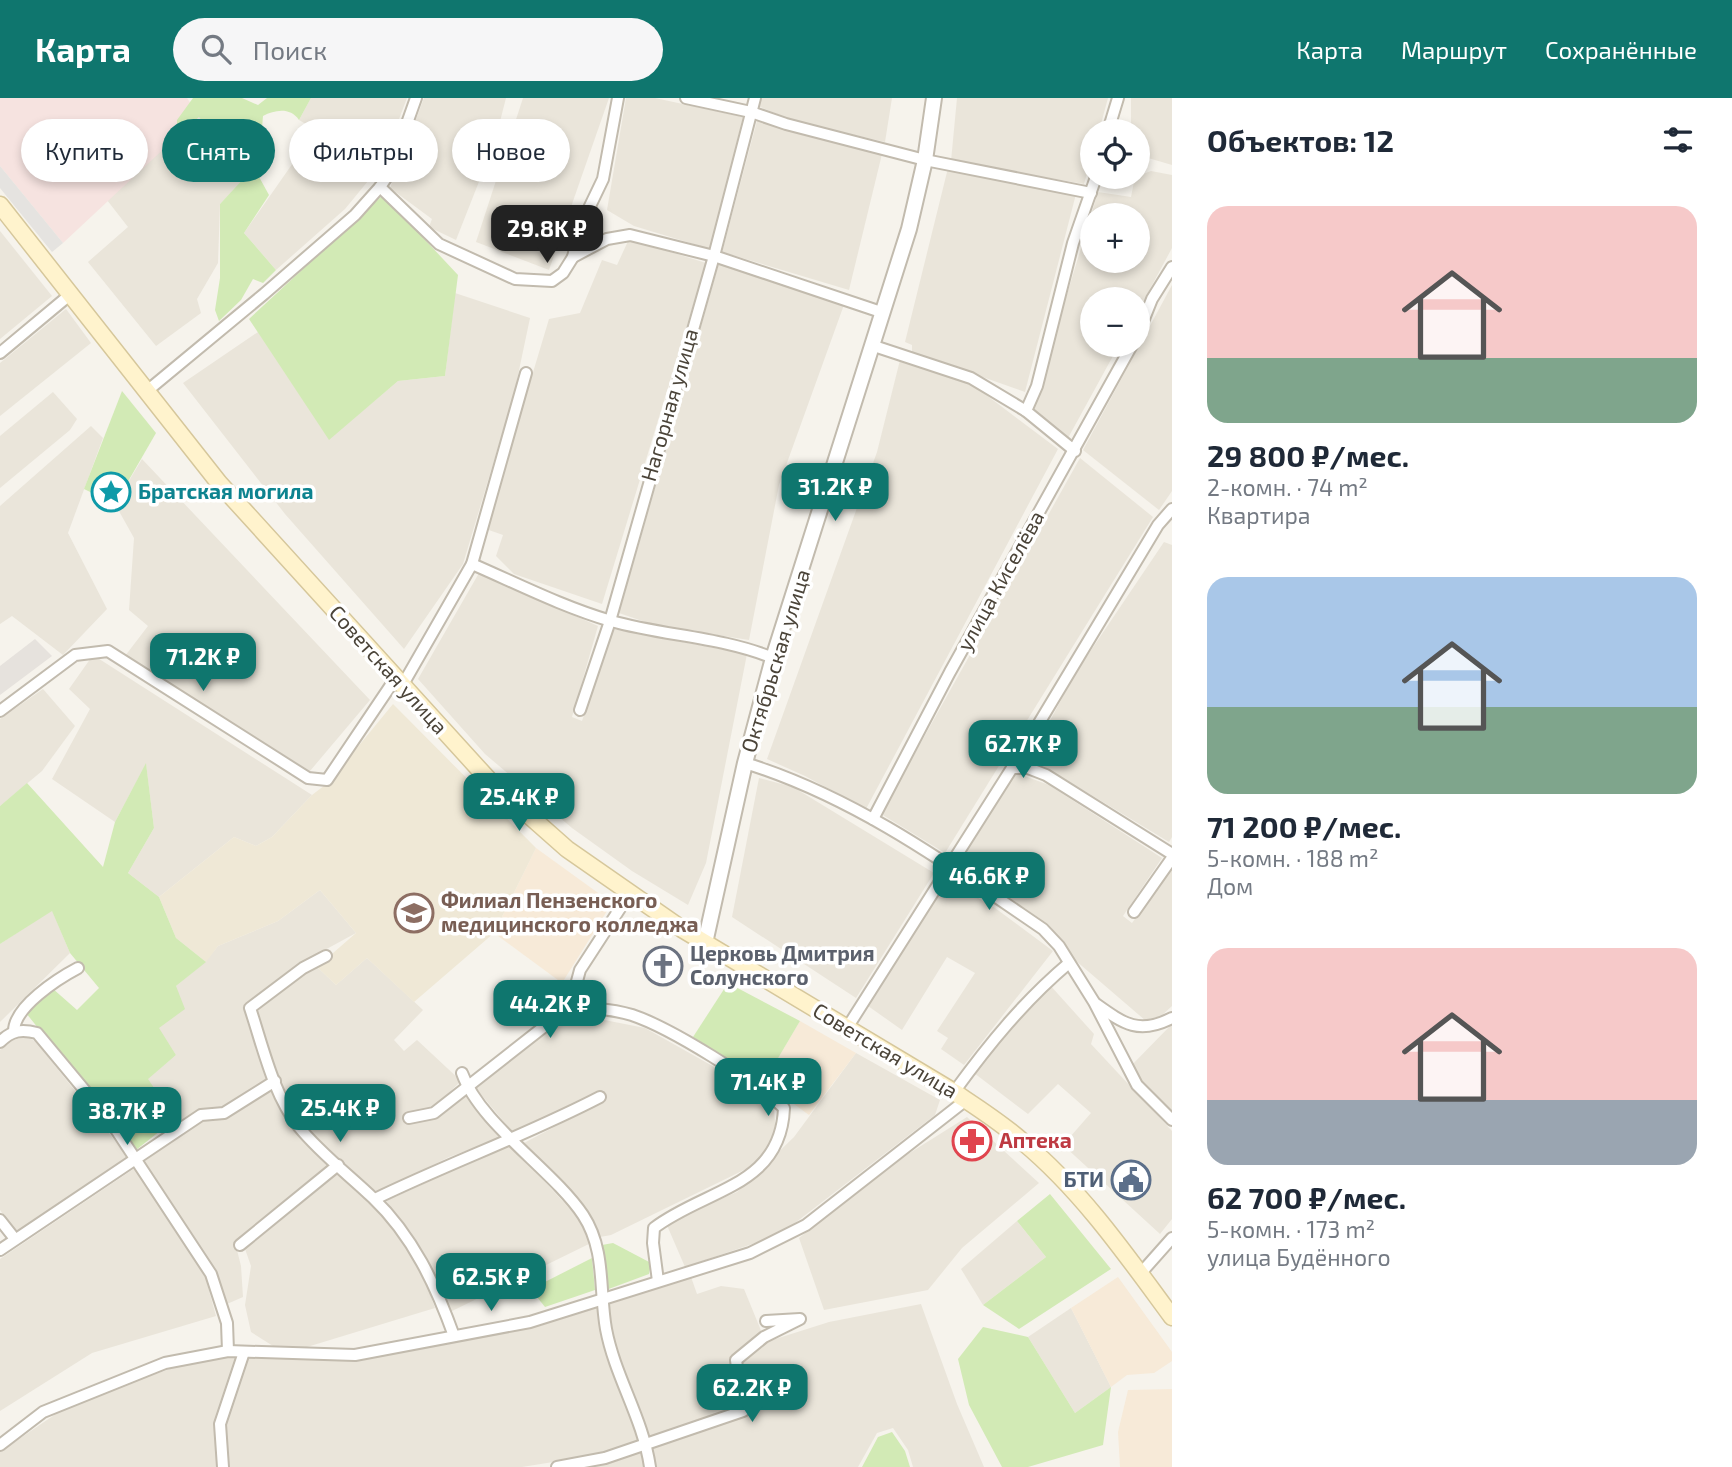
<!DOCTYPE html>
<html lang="ru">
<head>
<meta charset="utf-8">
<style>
  :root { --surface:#fff; --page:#f6f6f7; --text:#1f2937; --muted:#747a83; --accent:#0f766e }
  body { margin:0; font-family:"Exo 2",sans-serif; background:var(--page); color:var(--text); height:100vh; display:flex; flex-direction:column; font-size:26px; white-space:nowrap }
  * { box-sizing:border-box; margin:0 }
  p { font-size:23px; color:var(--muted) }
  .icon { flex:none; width:38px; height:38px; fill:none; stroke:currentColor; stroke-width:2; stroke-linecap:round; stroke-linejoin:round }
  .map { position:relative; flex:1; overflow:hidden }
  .side { display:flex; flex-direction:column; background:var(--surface); width:560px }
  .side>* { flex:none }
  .top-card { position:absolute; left:21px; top:21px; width:665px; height:63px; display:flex; gap:14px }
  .controls { position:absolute; left:1080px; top:21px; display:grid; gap:14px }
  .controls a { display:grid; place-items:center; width:70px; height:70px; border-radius:50%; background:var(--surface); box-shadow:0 4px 10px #0003; font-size:35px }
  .price { position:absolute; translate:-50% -60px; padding:0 16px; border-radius:14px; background:var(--accent); color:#fff; font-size:23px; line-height:46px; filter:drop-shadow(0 2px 4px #0008) }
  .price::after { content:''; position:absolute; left:50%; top:42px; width:21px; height:16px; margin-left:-10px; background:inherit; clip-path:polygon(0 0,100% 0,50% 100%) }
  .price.on { background:#222; color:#fff }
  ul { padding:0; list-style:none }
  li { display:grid; align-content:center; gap:14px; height:371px; padding:0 35px }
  li span { display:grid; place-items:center; height:217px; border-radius:21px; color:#555 }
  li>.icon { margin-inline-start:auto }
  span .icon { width:126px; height:126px; fill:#fffc; stroke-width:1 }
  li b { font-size:30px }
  h2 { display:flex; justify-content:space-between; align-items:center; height:84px; padding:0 35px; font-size:30px }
  .chip { padding:0 24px; border-radius:32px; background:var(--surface); box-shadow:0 4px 10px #0003; font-size:24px; line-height:63px }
  .chip.on { background:var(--accent); color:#fff }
  header { display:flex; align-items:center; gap:42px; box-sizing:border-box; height:98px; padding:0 35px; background:var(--accent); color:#fff }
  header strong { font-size:33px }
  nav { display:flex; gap:38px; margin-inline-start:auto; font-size:24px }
  .search { width:490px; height:63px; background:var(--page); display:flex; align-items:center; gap:18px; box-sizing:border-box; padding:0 24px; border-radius:38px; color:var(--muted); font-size:26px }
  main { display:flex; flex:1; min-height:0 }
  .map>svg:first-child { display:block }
  .residential { fill:#eae5da; fill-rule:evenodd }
  .commercial { fill:#f7ead8 }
  .industrial { fill:#e6e2dd }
  .education { fill:#efe8d6 }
  .medical { fill:#f6e3e0 }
  .green { fill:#d2eab5 }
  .parking { fill:#e5e3e0 }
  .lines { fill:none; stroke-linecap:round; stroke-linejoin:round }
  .minor-casing { stroke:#c2bbae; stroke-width:14 }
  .tertiary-casing { stroke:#c2bbae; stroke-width:18 }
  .secondary-casing { stroke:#d6c79b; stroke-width:19 }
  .minor { stroke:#fff; stroke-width:10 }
  .tertiary { stroke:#fff; stroke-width:14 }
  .secondary { stroke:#fff3cd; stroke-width:16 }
  .labels { text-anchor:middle; stroke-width:7; stroke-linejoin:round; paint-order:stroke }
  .street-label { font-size:21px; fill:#4b4439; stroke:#fff }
  .culture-label { font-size:21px; font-weight:bold; fill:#0d838f; stroke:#fff; text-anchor:start }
  .education-label { font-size:21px; font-weight:bold; fill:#785e54; stroke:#fff; text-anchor:start }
  .worship-label { font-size:21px; font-weight:bold; fill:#5b616d; stroke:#fff; text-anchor:start }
  .health-label { font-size:21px; font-weight:bold; fill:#be3a42; stroke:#fff; text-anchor:start }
  .service-label { font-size:21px; font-weight:bold; fill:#4e5e75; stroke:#fff; text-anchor:end }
</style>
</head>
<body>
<header>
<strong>Карта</strong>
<div class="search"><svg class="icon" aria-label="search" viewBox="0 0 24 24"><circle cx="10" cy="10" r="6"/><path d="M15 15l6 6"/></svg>Поиск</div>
<nav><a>Карта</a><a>Маршрут</a><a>Сохранённые</a></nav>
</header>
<main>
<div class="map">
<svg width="1172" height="1369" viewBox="0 0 1172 1369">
  <rect width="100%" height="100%" fill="#f6f3ec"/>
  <g class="residential">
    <polygon points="311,0 407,0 382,66 345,111 276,172 244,135 316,32 299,22"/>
    <polygon points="424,0 506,0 495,43 456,142 429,129 432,121 390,90"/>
    <polygon points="523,0 609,0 549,172 476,144"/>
    <polygon points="626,0 655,0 743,19 710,151 634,128 607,112"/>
    <polygon points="760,0 892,0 885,44 794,23 758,8"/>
    <polygon points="957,0 1108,0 1099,33 1092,33 1092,58 1084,86 951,63"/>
    <polygon points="1131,0 1172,0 1172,67 1138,57 1138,33 1131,33"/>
    <polygon points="199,18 246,79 220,106 218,165 197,201 201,215 156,248 88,164 128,129 107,102"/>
    <polygon points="757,23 882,56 849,192 722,154"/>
    <polygon points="948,70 1076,96 1025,294 912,254 912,247 905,244"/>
    <path d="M1151 73 1172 77V150L1138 213V201H1092V247H1119L1068 340 1032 312 1098 94 1131 99 1135 79ZM1092 117H1138V163H1092Z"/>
    <polygon points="0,133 52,198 0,241"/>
    <polygon points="629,141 706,165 602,506 514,476 496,458 503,437 486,431 549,221 580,215 602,162 617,167"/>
    <polygon points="719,165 845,204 779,387 749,542 654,527 619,515"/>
    <polygon points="1172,187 1172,393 1159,412 1083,352"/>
    <polygon points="455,195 530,220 514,296 463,466 404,551 285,416 183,285 258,234 329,341 398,283 445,278"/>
    <polygon points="66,211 91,245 0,318 0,265"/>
    <polygon points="900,262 969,284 1058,351 866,711 805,678 767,661 877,354"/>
    <polygon points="53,294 77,321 70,332 0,390 0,338"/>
    <polygon points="91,328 103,340 68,435 107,511 63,557 12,518 0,526 0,408"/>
    <polygon points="1080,360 1153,419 945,755 881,716"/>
    <polygon points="142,361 370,602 310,673 125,558 148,528 129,512 134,440 115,406"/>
    <polygon points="1164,444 1172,447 1172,739 1169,744 1030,660 1075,576"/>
    <polygon points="479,475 598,528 572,619 582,623 613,531 747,556 706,765 688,807 632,773 572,730 485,656 418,581"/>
    <polygon points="93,557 312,697 272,739 256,748 234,739 159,799 128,775 154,730 146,666 115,724 52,681 90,611 69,591"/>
    <polygon points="43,591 75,628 42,673 0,708 0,621"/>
    <polygon points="1016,675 1049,687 1162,760 1123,818 1132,825 1172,770 1172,908 1158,921 1146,923 1068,856 1066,847 1048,826 958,765"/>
    <polygon points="759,680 793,689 934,775 856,900 732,819"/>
    <polygon points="946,781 995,810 1053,853 964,967 941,951 948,940 937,933 975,875 947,859 902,932 868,908"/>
    <polygon points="320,792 356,835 299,866 245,908 268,980 223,1010 197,1012 177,1025 147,981 176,957 158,930 176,888 205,864 218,848 278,823"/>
    <polygon points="52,812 70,855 0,924 0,846"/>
    <polygon points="367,860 423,912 394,942 404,953 417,942 461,983 434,1009 406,1016 407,1025 437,1019 467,996 504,1039 449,1059 371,1098 302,1027 278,983 256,914 307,874 317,869 336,887"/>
    <polygon points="1049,886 1094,936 1091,946 1172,1033 1172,1121 1160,1136 1063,1047 1091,1015 1058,986 1028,1016 974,975"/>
    <polygon points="569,915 645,930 757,993 774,1012 776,1036 767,1055 746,1071 611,1137 600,1139 586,1112 524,1045 607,1001 603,992 514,1036 474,988"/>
    <polygon points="1172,926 1172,1017 1129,970"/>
    <polygon points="26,938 36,944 128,1059 16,1134 0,1112 0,952 14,939"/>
    <polygon points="856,955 940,1002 935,1017 791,1128 761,1143 685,1169 666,1125 737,1094 794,1039"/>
    <polygon points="271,990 331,1067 235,1144 241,1168 243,1199 227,1206 215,1174 142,1065 202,1021"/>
    <polygon points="967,1019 1039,1085 962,1150 928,1192 824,1212 799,1140 889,1068"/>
    <polygon points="510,1046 582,1124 593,1144 450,1214 411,1134 386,1103"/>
    <polygon points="135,1070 205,1178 216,1218 92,1255 0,1313 0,1161"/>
    <polygon points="338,1074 371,1104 402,1140 420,1167 435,1210 307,1249 273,1248 251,1234 245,1207 251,1168 245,1151"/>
    <polygon points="1017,1123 1046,1159 983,1207 961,1171"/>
    <polygon points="691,1179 697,1196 721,1188 744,1191 762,1235 733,1259 739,1310 648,1339 610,1232 608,1203"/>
    <polygon points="921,1206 957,1306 984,1369 913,1369 908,1352 893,1330 877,1335 858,1369 655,1369 651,1351 748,1315 742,1266 766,1244 829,1224"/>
    <polygon points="599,1207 641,1341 603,1356 522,1369 229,1369 226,1325 246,1259 354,1263 543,1227"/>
    <polygon points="1071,1210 1111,1289 1075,1315 1028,1239"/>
    <polygon points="237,1257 216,1326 218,1369 0,1369 0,1354 69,1307 178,1268"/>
    <polygon points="643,1354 644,1369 579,1369 606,1363"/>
  </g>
  <g class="commercial">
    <polygon points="536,750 612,805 562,885 494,835"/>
    <polygon points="800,923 856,955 809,1017 764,984"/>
    <polygon points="1118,1179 1172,1254 1172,1263 1154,1275 1127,1277 1111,1289 1071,1210"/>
    <polygon points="1172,1291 1172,1369 1120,1369 1118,1334 1128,1292"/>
  </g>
  <polygon class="industrial" points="35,541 52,558 0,597 0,568"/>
  <polygon class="education" points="393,606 536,750 494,835 414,904 367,860 336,887 317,869 356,835 320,792 278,823 218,848 206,864 176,840 159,799 234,739 256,748 272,739 312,697 329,684"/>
  <polygon class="medical" points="0,0 187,0 199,18 63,145 0,68"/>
  <g class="green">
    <path d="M193 0H242L258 7 267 0H311L299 22C290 9 275 12 263 18L258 77 269 97 244 135 276 172 263 185 253 181 241 202 219 223 215 212 220 180V106L246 78 199 19 177 38V22Z"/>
    <polygon points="383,97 458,177 445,278 398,283 329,342 249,221"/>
    <polygon points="122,293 156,335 115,406 84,391"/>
    <polygon points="146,665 154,730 128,775 159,799 176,840 206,864 176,888 185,911 159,930 176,957 148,981 175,1021 136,1052 26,915 52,890 77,912 99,890 70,855 52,813 0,846 0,708 27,685 103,769 115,724"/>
    <polygon points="728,885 800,923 764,984 693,939"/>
    <polygon points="1050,1096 1111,1171 1019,1231 983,1207 1046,1159 1017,1123"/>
    <polygon points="613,1145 651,1165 649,1176 606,1192 602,1147"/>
    <polygon points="592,1160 595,1192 545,1209 537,1199 539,1187"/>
    <polygon points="983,1229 1028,1239 1075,1315 1111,1289 1103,1347 1028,1369 1002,1369 969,1307 958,1261"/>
    <polygon points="892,1334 905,1353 910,1369 862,1369 878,1339"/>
  </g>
  <polygon class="parking" points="0,68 63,145 52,154 0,90"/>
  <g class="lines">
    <defs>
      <g id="minor">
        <polyline points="686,0 751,14 786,26 925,62 1091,95"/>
        <polyline points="1108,33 1118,0"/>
        <polyline points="380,89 439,146 515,181 552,183 563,175 573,159 580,129 603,81 618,0"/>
        <polyline points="573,159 607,141 630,137 714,158 881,214"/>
        <polyline points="1138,236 1152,201 1172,169"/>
        <polyline points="871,247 971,280 1026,313 1075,353"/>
        <polyline points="0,255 72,195"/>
        <polyline points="147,293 264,196 355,117 380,89 389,76 416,0"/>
        <polyline points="1026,313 1037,288 1073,145 1096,79"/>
        <path d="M472 466C518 486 563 509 611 523 665 538 722 539 773 560"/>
        <polyline points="402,588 472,466 526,275"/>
        <polyline points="580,612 610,523 714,158 755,0"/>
        <polyline points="0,613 75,557 108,553 308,680 327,682 395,581"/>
        <path d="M745 665C855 699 949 767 1043 831L1059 848 1094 904 1137 987 1172 1022"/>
        <polyline points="1012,670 1028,670 1046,677 1172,756"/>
        <polyline points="873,721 950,574 1132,247"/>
        <polyline points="1134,814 1172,760"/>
        <path d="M326 858 303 870 250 910C263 949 273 996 299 1029 320 1055 349 1077 373 1100 413 1138 436 1188 454 1238"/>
        <path d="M1096 906C1124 926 1139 937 1172 920"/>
        <path d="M563 910C587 910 609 910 632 917 671 930 754 982 784 1010 781 1089 705 1091 654 1130L653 1145 658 1183"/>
        <polyline points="847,930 1012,670 1158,427 1172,411"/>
        <path d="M14 934C13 909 59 880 78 870"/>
        <path d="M0 944C12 932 22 931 37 935L111 1024 211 1176 227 1225 228 1253"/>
        <path d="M462 975C480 1026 553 1072 583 1117 606 1152 599 1192 606 1231 615 1279 643 1320 650 1369"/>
        <path d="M954 994C989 946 1024 903 1069 865"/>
        <polyline points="409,1020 434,1015 555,920 573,898 580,872 630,795"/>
        <path d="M375 1101C449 1065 527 1037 600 999"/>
        <polyline points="0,1122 15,1141"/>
        <polyline points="240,1147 338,1067"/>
        <polyline points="0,1152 201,1017 224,1015 275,983"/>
        <polyline points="1140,1176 1172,1140"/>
        <polyline points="0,1347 43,1314 165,1265 228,1253 355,1257 530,1224 750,1155 806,1127 966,1002"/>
        <polyline points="223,1369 220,1326 244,1254"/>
        <polyline points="557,1369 605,1360 743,1313 736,1262 764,1239 800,1221 766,1223"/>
      </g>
      <polyline id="tertiary" points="705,845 745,665 773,560 909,131 925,62 934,0"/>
      <path id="secondary" d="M0 107 219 385 488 681 567 751 682 831 954 994C978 1010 1002 1025 1023 1044 1082 1093 1127 1158 1172 1219"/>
    </defs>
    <use href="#minor" class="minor-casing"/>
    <use href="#tertiary" class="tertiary-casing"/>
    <use href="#secondary" class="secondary-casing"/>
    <use href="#minor" class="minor"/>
    <use href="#tertiary" class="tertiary"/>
    <use href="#secondary" class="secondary"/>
  </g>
  <defs>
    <symbol id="sight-ring" viewBox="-11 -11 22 22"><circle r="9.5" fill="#fff" stroke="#0f9aa8" stroke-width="1.5"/><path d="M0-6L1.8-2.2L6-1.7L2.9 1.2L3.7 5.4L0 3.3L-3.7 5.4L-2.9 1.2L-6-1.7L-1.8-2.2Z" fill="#0f9aa8"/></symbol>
    <symbol id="university-ring" viewBox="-11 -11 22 22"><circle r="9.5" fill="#fff" stroke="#8d6e63" stroke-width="1.5"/><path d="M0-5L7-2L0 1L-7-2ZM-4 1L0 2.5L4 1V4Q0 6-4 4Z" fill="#8d6e63"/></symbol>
    <symbol id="church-ring" viewBox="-11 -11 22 22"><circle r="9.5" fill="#fff" stroke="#6b7280" stroke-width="1.5"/><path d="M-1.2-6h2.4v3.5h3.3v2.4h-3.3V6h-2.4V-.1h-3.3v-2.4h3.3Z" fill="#6b7280"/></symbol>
    <symbol id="pharmacy-ring" viewBox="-11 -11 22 22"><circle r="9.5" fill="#fff" stroke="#e0444e" stroke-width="1.5"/><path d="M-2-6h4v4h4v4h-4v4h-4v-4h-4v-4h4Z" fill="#e0444e"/></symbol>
    <symbol id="civic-ring" viewBox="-11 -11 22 22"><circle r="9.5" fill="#fff" stroke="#5c6f8a" stroke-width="1.5"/><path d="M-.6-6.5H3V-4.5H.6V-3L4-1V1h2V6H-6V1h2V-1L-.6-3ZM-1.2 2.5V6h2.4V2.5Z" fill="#5c6f8a"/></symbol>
  </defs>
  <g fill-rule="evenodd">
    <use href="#sight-ring" x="89" y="372" width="44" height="44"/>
    <use href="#university-ring" x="392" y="793" width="44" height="44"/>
    <use href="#church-ring" x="641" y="846" width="44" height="44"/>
    <use href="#pharmacy-ring" x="950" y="1021" width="44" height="44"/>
    <use href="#civic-ring" x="1109" y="1060" width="44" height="44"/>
  </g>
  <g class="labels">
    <g class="street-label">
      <text transform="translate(670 307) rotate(-74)" y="7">Нагорная улица</text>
      <text transform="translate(1001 483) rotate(-61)" y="7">улица Киселёва</text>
      <text transform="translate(776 563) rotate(-73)" y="7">Октябрьская улица</text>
      <text transform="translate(388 572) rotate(48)" y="7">Советская улица</text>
      <text transform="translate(885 953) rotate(31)" y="7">Советская улица</text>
    </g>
    <g class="culture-label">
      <text x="138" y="401">Братская могила</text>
    </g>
    <g class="education-label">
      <text x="441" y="810">Филиал Пензенского<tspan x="441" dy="24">медицинского колледжа</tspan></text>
    </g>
    <g class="worship-label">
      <text x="690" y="863">Церковь Дмитрия<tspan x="690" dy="24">Солунского</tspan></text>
    </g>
    <g class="health-label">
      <text x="999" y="1050">Аптека</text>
    </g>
    <g class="service-label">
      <text x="1104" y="1089">БТИ</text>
    </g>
  </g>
</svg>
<div class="controls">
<a><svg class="icon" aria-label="locate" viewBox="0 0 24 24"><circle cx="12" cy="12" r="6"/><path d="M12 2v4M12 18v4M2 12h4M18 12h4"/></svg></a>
<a>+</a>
<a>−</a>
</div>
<b class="price on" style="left:547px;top:167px">29.8K ₽</b>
<b class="price" style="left:835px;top:425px">31.2K ₽</b>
<b class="price" style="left:203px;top:595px">71.2K ₽</b>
<b class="price" style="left:1023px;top:682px">62.7K ₽</b>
<b class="price" style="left:519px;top:735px">25.4K ₽</b>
<b class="price" style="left:989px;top:814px">46.6K ₽</b>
<b class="price" style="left:550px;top:942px">44.2K ₽</b>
<b class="price" style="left:768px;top:1020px">71.4K ₽</b>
<b class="price" style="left:340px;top:1046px">25.4K ₽</b>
<b class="price" style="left:127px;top:1049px">38.7K ₽</b>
<b class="price" style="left:491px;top:1215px">62.5K ₽</b>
<b class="price" style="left:752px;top:1326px">62.2K ₽</b>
<div class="top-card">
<a class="chip">Купить</a>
<a class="chip on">Снять</a>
<a class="chip">Фильтры</a>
<a class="chip">Новое</a>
</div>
</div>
<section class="side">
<h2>Объектов: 12<svg class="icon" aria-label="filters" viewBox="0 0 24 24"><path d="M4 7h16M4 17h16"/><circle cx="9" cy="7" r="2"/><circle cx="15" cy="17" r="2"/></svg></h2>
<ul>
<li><span style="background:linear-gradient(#f6c9c9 70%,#7fa58c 0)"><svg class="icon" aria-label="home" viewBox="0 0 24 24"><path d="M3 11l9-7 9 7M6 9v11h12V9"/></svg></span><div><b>29 800 ₽/мес.</b><p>2-комн. · 74 m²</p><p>Квартира</p></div></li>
<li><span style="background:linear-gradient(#a9c7e8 60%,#7fa58c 0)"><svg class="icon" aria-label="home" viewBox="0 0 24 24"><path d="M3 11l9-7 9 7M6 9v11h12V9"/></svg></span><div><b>71 200 ₽/мес.</b><p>5-комн. · 188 m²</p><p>Дом</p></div></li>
<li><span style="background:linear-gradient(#f6c9c9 70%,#9aa5b1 0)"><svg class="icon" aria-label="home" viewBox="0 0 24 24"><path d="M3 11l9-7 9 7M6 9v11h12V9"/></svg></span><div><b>62 700 ₽/мес.</b><p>5-комн. · 173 m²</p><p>улица Будённого</p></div></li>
</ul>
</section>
</main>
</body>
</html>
